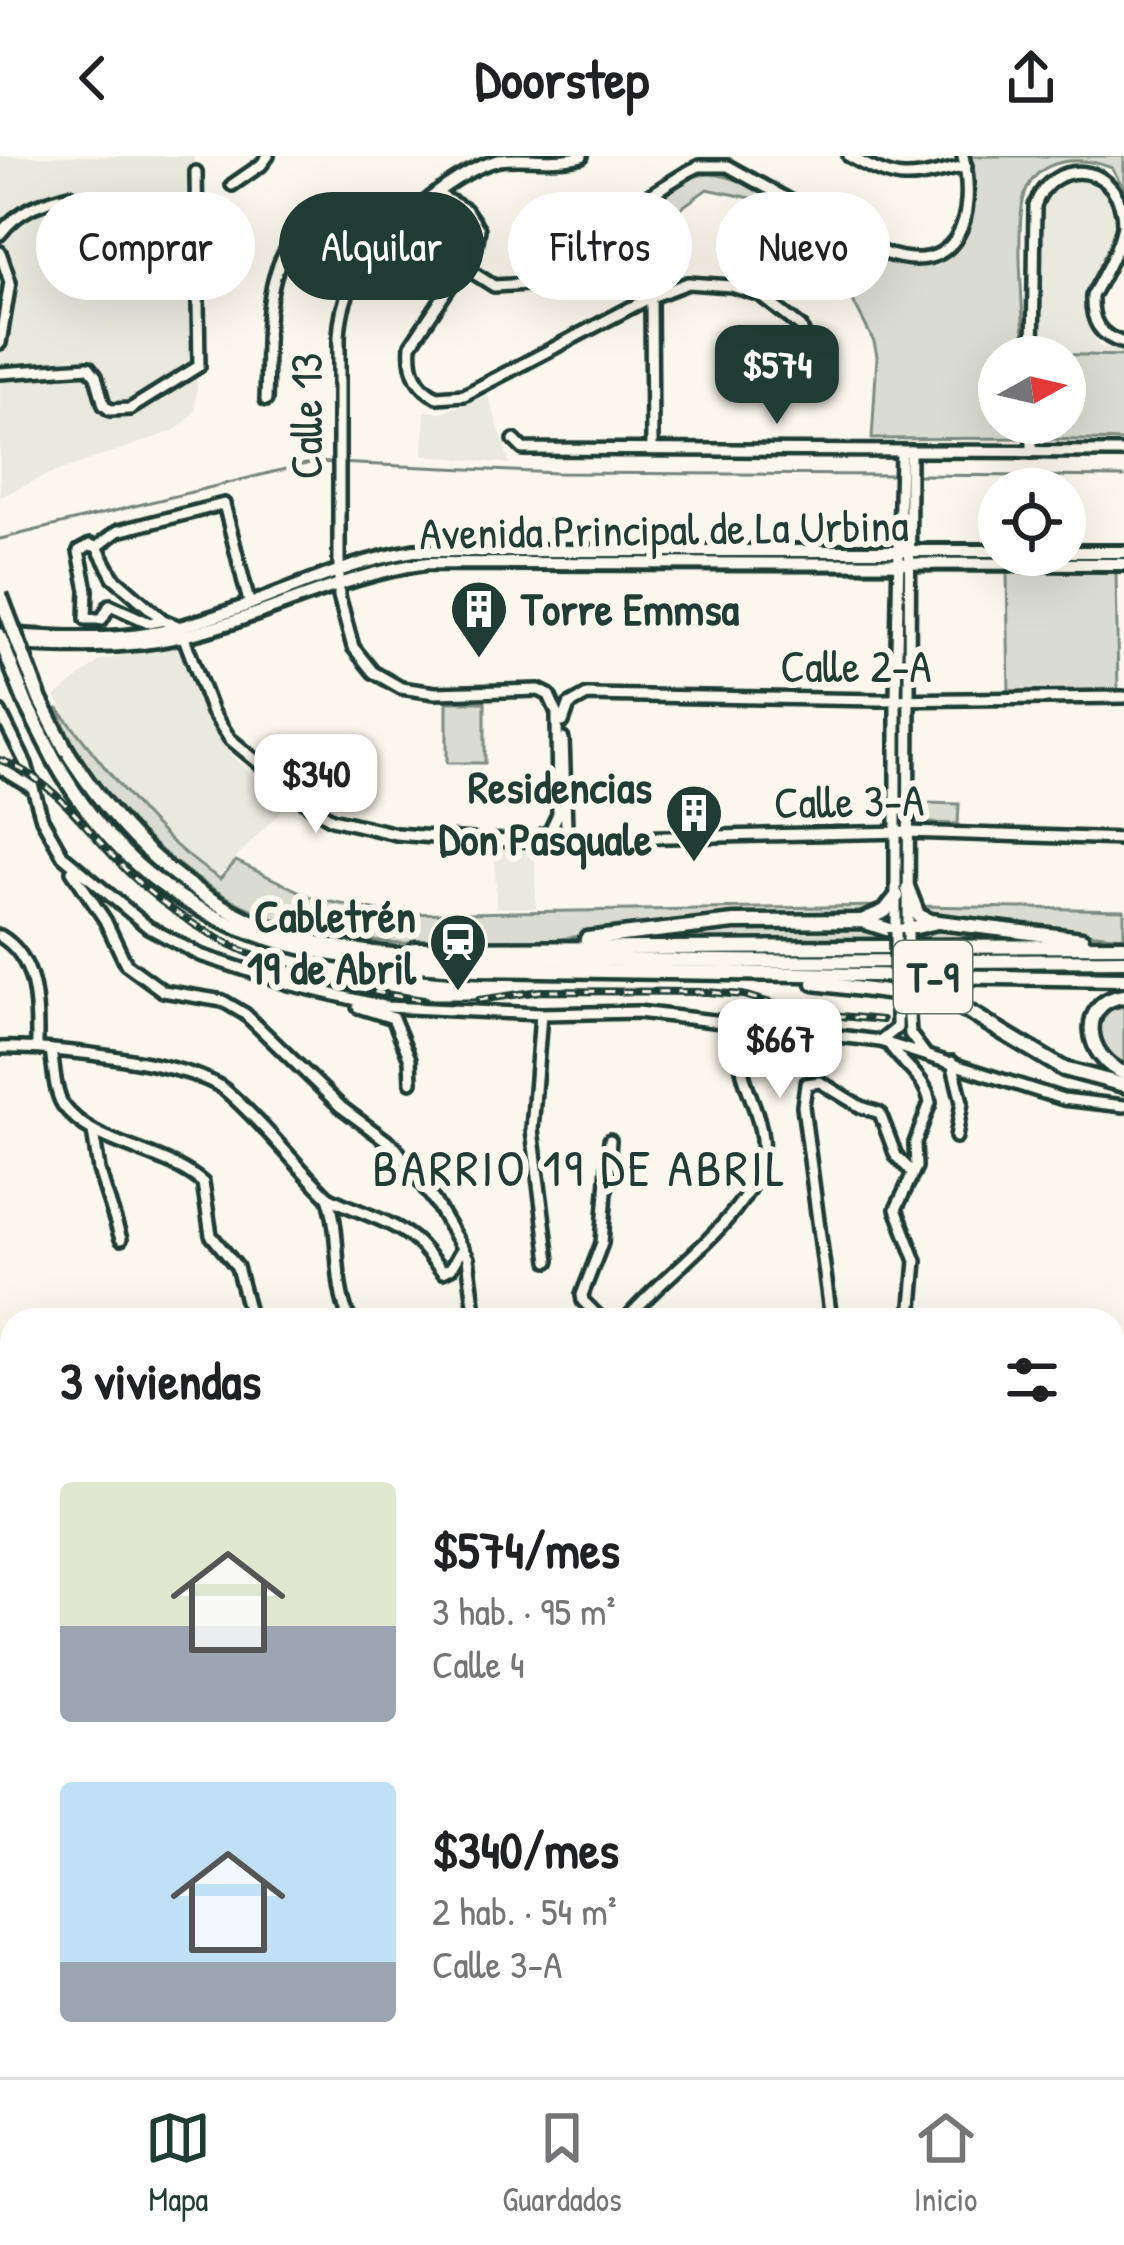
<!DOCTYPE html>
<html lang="es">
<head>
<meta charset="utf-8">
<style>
  :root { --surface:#fff; --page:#f2f2f2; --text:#202124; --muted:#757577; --line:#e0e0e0; --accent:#1f3d34 }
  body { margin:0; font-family:"Patrick Hand",sans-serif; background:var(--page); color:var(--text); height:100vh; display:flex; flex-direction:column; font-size:45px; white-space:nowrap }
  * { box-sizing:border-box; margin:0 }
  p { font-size:39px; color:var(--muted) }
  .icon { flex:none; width:66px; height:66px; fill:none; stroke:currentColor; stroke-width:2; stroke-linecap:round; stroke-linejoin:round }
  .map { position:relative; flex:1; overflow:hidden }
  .sheet { position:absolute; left:0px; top:1152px; width:1125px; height:771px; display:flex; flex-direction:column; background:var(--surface); border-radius:36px 36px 0 0; box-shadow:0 12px 48px #0002 }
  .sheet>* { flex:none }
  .banner { position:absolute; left:36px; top:36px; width:1053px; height:108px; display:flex; gap:24px }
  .needle { width:78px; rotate:82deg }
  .tools { position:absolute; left:978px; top:180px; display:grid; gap:24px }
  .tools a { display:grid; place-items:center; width:108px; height:108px; border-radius:50%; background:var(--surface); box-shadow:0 12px 48px #0002; font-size:60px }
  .price { position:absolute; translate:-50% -102px; padding:0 27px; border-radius:24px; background:#fff; color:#222; font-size:39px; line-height:78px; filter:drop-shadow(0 3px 6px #0008) }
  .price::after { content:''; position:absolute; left:50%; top:72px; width:36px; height:27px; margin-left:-18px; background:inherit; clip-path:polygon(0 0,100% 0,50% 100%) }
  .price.selected { background:var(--accent); color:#fff }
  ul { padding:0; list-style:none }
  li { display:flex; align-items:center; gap:36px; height:300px; padding:0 60px }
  li span { display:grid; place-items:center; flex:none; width:336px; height:240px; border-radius:12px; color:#555 }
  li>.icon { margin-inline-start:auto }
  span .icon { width:144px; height:144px; fill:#fffc; stroke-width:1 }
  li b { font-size:51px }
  h2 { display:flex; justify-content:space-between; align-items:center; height:144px; padding:0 60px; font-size:51px }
  .pill { padding:0 42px; border-radius:54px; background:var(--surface); box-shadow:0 12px 48px #0002; font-size:42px; line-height:108px }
  .pill.selected { background:var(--accent); color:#fff }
  header { display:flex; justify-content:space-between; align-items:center; height:156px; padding:0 60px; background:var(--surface); font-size:54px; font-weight:800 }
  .tabs { display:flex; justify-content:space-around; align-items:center; height:168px; border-top:3px solid var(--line); background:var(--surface); font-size:33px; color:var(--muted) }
  .tabs a { display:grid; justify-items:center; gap:6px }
  .tabs .selected { color:var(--accent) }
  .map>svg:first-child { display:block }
  .built { fill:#eae9de }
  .green { fill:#dbdcd1; stroke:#7d8c82; stroke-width:3 }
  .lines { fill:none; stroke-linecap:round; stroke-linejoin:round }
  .stream { stroke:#74847b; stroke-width:3 }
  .minor-casing { stroke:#1f3d34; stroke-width:18 }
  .major-casing { stroke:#1f3d34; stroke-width:20 }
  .highway-casing { stroke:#1f3d34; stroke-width:21 }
  .minor { stroke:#fbf7ec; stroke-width:9 }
  .major { stroke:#fbf7ec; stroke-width:10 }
  .highway { stroke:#fbf7ec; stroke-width:12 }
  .tram { stroke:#1f3d34; stroke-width:3 }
  .rail-casing { stroke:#1f3d34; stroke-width:8 }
  .rail { stroke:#fbf7ec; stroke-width:3; stroke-dasharray:9; stroke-linecap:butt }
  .minor-bridge-casing { stroke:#1f3d34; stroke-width:18; stroke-linecap:butt }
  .highway-bridge-casing { stroke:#1f3d34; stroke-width:21; stroke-linecap:butt }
  .minor-bridge { stroke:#fbf7ec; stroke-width:9 }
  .highway-bridge { stroke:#fbf7ec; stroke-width:12 }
  .labels { text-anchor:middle; stroke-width:12; stroke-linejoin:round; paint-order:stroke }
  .shield { fill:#fbf7ec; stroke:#61756b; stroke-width:3 }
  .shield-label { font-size:42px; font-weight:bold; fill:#1f3d34 }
  .street-label { font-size:45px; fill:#1f3d34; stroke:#fbf7ec }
  .poi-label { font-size:45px; font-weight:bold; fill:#1f3d34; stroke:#fbf7ec; text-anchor:end }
  .quarter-label { font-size:51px; letter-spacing:3px; fill:#1f3d34; stroke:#fbf7ec }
</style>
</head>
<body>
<header><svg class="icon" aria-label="back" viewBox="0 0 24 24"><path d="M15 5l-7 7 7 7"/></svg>Doorstep<svg class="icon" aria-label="share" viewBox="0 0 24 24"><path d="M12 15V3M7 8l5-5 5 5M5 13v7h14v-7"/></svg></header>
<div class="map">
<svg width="1124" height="1921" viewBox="0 0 1124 1921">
  <rect width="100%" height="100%" fill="#fbf7ec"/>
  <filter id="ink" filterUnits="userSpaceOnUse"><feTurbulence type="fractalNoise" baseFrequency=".00833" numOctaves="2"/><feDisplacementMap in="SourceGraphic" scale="24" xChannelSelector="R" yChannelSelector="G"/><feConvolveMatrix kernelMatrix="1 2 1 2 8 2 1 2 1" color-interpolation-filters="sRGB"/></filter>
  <g filter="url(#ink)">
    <g class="built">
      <polygon points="0,0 194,0 198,132 197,228 195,254 187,264 174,275 47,319 0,341"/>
      <polygon points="1095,17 1114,39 1116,57 1115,76 1088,138 1086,167 1099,190 1124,196 1124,289 1049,290 1043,286 1042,267 1065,267 1065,201 1043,201 1043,168 1037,168 1041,53 1045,33 1060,18"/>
      <polygon points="488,239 510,308 423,299 425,255 442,257"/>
      <polygon points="178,490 204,552 230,598 285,650 219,720 184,695 137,651 73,570 55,541 101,504"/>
      <polygon points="495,691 535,691 536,752 496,752"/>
      <polygon points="0,1574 12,1590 12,1712 0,1736"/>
    </g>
    <g class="green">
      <path d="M971 0H1124V33L1112 12C1081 0 1038 0 1025 38 1014 70 1024 164 1025 201H999V267H1027V282L872 283 877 200 874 186 846 131 751 42 707 33 636 85 566 115 558 105C592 84 627 63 661 42 672 34 688 21 701 19 771 5 912 176 963 80 977 53 978 30 971 0Z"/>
      <polygon points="1047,198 1124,200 1124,285 1045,283 1045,267 1065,267 1065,201 1047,201"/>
      <polygon points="1116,414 1118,537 1009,539 1007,416"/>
      <rect x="447" y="546" width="38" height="61"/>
      <path d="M57 552C111 615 146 676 220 723L236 705 315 743 395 758 881 750 888 736 886 751 867 760C810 761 752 760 694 764 649 767 604 777 559 783 526 787 492 787 459 788 347 790 260 776 170 702 121 661 80 612 57 552Z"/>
      <polygon points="926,647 959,648 958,668 925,667"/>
      <polygon points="914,737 922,750 1124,754 1124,781 926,760 921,756"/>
      <polygon points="733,769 862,769 888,779 889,783 616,786 615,783"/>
      <polygon points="936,771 1017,780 1018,787 916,787 915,777"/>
      <polygon points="1124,850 1124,910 1106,898 1098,873 1108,854"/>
    </g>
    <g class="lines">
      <g class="stream">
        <polyline points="916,319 1124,321"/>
        <polyline points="0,383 314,306 556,317 892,319"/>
      </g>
      <defs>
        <g id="minor">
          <path d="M849 0C903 30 907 23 966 10"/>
          <polyline points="232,29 261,9 268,0"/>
          <path d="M437 38 466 54 479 73 476 91 411 189C409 212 415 230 437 241L464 239 651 141 688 127 731 130 760 139 801 171 810 195"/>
          <path d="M0 78C19 53 40 47 70 39"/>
          <polyline points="0,96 10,126 0,187"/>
          <path d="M464 111 494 130 528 128 562 93 689 15 699 10H728L884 97C959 123 977 60 963 0"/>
          <polyline points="651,141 652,293"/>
          <path d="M1033 201 1035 50C1051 0 1124 5 1123 70 1118 94 1104 118 1092 140 1091 165 1099 180 1124 187"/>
          <polyline points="0,217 89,211 96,220 104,249 110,254 130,253 199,210 196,16"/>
          <path d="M266 244C269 185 256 81 328 63 353 57 370 66 387 83"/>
          <polyline points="514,284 523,293 1124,296"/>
          <polyline points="1032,296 1032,267"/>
          <polyline points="97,391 118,375 224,348 249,446"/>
          <path d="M163 464 150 467 110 449 102 463H86L87 434 79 395 90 389 97 391 113 421 163 464 180 471 212 556 230 583 313 652 332 663 396 678 484 685 533 684 550 675 558 658 557 557 549 539 539 534 435 537 401 532 373 516 353 491 339 440V180C340 164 342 150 349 135 371 88 448 16 499 4 524 0 553 8 582 0"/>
          <polyline points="0,556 26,608 42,663 63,700 148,771 200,799 289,828 387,851 541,858 638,856 880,885 1063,943 1124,950"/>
          <polyline points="563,566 569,549 587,539 880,544 1124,541"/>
          <polyline points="563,583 566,671 574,683 907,676 1124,683"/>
          <polyline points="0,612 33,632"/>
          <polyline points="72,715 105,764 126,808 163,835 223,845 245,858 341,951 395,991 435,1046 468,1102 476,1164"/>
          <polyline points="896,776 896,544 901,295"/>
          <polyline points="908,776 910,295"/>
          <path d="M0 780C39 803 37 852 37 891"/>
          <polyline points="358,851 393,862 410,903 411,926"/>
          <polyline points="541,858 532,974 549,1105"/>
          <polyline points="909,861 910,878 925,898"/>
          <polyline points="882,884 897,872 897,861"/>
          <path d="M889 888C902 909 926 921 930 947L915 987 916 1011 896 1053 916 1105 912 1150 906 1164"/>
          <path d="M0 892C47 890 191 906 225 934 262 965 293 1007 328 1041 342 1080 332 1127 350 1164"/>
          <path d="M51 894C54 910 54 935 63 949 92 990 164 993 203 1027L211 1079 237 1111 251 1164"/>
          <polyline points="952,906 962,946 956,981"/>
          <polyline points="93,975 99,1014 121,1083"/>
          <path d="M328 1041C356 1056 393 1064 417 1086 426 1095 434 1106 443 1116L451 1112 462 1093"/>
          <polyline points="602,1164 583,1145 582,1139 602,1087 610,984"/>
          <path d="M626 1164C665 1115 769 1051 762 983 760 960 750 942 744 921 739 903 737 884 734 866"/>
          <polyline points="831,1164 803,950 806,928 820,926 861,951 880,957 896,1000 913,1017"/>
          <polyline points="1113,1254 1124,1255"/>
          <polyline points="0,1329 6,1326 1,1304"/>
          <polyline points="1113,1488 1124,1441"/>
          <polyline points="0,1531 12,1522"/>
          <polyline points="0,1559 12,1577"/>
          <polyline points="0,1573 12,1590"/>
          <polyline points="0,1771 12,1745"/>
          <polyline points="1113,1865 1124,1879"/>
          <polyline points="0,1889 12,1886"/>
          <polyline points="263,1911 266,1921"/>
          <polyline points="411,1911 414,1921"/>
          <polyline points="521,1911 525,1921"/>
          <polyline points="602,1911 605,1921"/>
          <polyline points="679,1921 679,1911"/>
          <polyline points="909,1921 910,1911"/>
        </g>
        <g id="major">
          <polyline points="1065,396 1124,396"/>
          <path d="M0 478C57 482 119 487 176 472 257 452 330 409 414 395H999"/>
          <path d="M11 488C67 491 123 493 178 481 264 462 341 418 428 407L1124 408"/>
        </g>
        <g id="highway">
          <path d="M66 594C113 668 168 726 249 764 352 811 469 801 580 803 761 807 943 805 1124 804"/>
          <path d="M55 605C152 776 297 804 478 813L1124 823"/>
          <polyline points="908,733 918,759 930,765 1082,783"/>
          <polyline points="864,764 885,755 897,740"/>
          <polyline points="587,783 734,766 862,765 896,776 937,766"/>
          <polyline points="416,793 1124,790"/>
          <polyline points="814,827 949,844 1064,913 1124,929"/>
          <path d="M1124 840C1076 846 1086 903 1124 917"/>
        </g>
      </defs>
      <use href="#minor" class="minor-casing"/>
      <use href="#major" class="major-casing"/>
      <use href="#highway" class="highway-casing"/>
      <use href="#minor" class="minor"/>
      <use href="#major" class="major"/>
      <use href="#highway" class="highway"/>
      <polyline class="tram" points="424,844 479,844"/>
      <defs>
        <g id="rail">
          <path d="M0 604C54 622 91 680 131 719 209 795 318 830 424 844"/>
          <polyline points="479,844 540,835 707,836 743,839 801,856 882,864"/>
        </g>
      </defs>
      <use href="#rail" class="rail-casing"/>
      <use href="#rail" class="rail"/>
      <defs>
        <g id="minor-bridge">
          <polyline points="896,776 897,861"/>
          <polyline points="908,776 909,861"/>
        </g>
        <g id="highway-bridge">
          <polyline points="0,439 40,544 66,594"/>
          <polyline points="0,482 27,550 55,605"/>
        </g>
      </defs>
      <use href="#minor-bridge" class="minor-bridge-casing"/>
      <use href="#highway-bridge" class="highway-bridge-casing"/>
      <use href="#minor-bridge" class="minor-bridge"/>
      <use href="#highway-bridge" class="highway-bridge"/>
    </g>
  </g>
  <defs>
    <symbol id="building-pin" viewBox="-11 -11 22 30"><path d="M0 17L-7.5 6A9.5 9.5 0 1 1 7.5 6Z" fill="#1f3d34" stroke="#fbf7ec"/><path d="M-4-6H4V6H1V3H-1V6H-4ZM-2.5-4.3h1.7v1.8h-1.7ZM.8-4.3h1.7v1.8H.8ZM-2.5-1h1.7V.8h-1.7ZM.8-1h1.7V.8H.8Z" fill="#fff"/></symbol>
    <symbol id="station-pin" viewBox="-11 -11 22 30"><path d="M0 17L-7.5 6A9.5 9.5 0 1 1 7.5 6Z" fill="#1f3d34" stroke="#fbf7ec"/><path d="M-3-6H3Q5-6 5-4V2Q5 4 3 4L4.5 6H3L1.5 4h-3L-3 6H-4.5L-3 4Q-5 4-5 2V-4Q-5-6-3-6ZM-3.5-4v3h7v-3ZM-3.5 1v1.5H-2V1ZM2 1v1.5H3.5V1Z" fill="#fff"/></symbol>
  </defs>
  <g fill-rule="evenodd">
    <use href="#building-pin" x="446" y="420" width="66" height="90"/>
    <use href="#building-pin" x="661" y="624" width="66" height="90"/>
    <use href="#station-pin" x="425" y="753" width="66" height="90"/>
  </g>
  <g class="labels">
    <rect class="shield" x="894" y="785" width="78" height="72" rx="9"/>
    <g class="shield-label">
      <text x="933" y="836">T-9</text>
    </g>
    <g class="street-label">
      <text transform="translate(306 260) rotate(-90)" y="16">Calle 13</text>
      <text transform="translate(664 373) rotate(-1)" y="16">Avenida Principal de La Urbina</text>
      <text x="856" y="526">Calle 2-A</text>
      <text transform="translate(849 645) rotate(-1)" y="16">Calle 3-A</text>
    </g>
    <g class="poi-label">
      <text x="521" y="469" text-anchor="start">Torre Emmsa</text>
      <text x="652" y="647">Residencias<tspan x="652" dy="52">Don Pasquale</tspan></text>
      <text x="416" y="776">Cabletrén<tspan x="416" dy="52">19 de Abril</tspan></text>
    </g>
    <g class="quarter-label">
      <text x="580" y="1030">BARRIO 19 DE ABRIL</text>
    </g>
  </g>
</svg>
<div class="tools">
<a><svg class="needle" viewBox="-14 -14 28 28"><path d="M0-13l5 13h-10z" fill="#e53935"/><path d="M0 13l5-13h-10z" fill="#757577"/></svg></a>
<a><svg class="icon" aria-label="locate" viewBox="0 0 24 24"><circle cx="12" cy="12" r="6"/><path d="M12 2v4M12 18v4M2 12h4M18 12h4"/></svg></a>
</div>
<b class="price selected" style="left:777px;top:271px">$574</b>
<b class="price" style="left:316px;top:680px">$340</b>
<b class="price" style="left:780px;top:945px">$667</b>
<div class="banner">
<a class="pill">Comprar</a>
<a class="pill selected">Alquilar</a>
<a class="pill">Filtros</a>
<a class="pill">Nuevo</a>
</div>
<section class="sheet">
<h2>3 viviendas<svg class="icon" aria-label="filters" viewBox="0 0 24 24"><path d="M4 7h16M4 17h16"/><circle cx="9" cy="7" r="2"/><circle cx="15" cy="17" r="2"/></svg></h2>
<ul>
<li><span style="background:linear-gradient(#dfe7d0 60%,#9aa5b1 0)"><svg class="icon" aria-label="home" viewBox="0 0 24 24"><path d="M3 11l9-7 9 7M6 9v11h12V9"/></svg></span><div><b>$574/mes</b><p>3 hab. · 95 m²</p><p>Calle 4</p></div></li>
<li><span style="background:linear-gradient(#bfe0f5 75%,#9aa5b1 0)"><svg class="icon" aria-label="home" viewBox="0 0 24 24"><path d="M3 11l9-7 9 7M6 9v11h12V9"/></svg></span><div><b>$340/mes</b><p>2 hab. · 54 m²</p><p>Calle 3-A</p></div></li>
</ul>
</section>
</div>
<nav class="tabs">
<a class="selected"><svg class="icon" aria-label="map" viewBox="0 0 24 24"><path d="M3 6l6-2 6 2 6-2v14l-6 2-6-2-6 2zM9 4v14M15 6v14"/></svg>Mapa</a>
<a><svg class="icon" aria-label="saved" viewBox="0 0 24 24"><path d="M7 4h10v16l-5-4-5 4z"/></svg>Guardados</a>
<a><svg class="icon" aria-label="home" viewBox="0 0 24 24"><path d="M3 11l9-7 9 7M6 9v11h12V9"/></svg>Inicio</a>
</nav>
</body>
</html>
